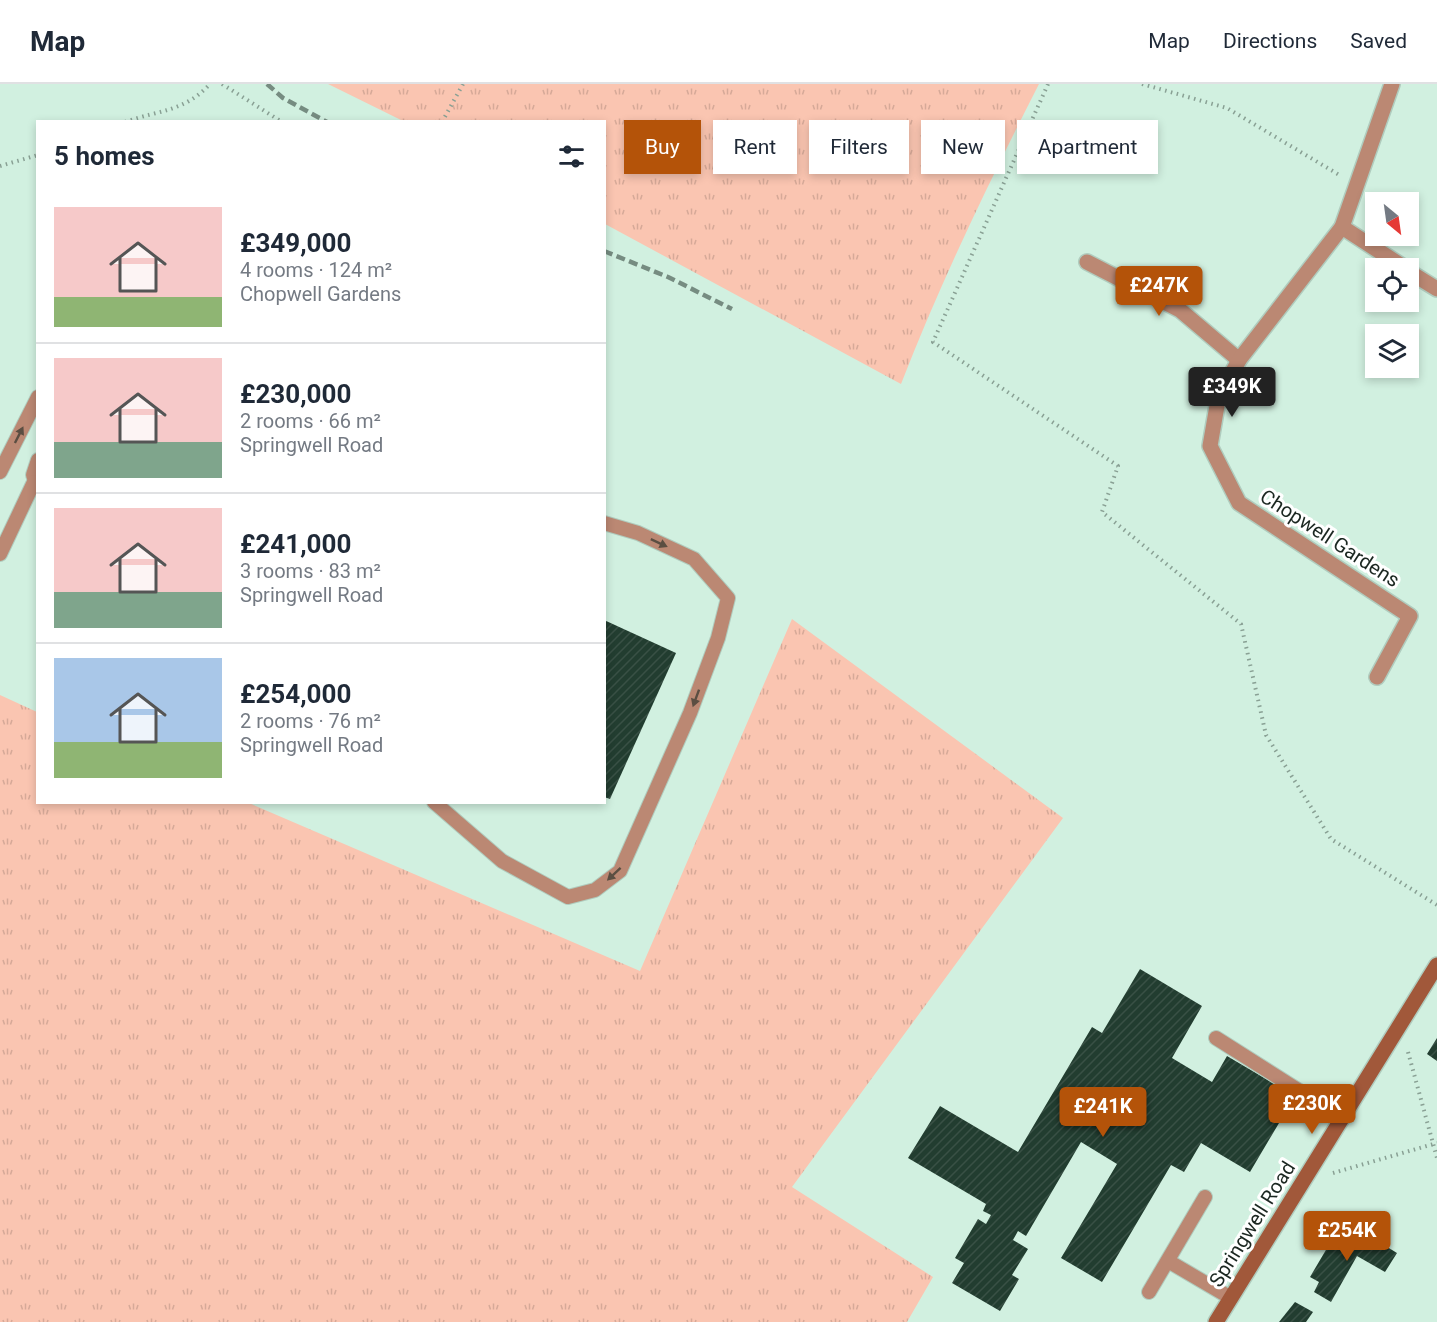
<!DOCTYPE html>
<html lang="en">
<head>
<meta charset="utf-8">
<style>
  :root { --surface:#fff; --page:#f6f6f7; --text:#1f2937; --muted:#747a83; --line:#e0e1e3; --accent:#b45309 }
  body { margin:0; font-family:Roboto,sans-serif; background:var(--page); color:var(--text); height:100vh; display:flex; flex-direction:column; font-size:22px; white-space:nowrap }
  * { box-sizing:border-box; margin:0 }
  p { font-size:20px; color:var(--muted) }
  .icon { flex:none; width:33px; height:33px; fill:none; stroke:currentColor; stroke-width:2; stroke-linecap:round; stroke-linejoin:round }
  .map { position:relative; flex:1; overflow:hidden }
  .details { position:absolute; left:36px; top:36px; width:570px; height:684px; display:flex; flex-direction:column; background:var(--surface); border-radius:0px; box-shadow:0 3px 9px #0003 }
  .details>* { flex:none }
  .banner { position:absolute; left:624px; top:36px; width:570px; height:54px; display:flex; gap:12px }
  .needle { width:39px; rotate:151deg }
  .controls { position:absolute; left:1365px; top:108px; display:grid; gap:12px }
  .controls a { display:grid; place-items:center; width:54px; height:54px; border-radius:0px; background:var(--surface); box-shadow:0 3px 9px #0003; font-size:30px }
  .price { position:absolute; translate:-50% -51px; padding:0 14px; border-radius:6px; background:var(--accent); color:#fff; font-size:20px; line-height:39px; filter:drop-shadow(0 2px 3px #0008) }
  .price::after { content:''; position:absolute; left:50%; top:36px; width:18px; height:14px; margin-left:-9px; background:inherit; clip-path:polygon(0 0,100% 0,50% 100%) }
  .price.selected { background:#222; color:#fff }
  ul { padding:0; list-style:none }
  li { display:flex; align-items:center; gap:18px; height:150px; padding:0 18px }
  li+li { border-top:2px solid var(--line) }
  li span { display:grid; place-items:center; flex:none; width:168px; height:120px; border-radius:0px; color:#555 }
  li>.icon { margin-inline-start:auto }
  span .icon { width:72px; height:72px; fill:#fffc; stroke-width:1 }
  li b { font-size:26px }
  h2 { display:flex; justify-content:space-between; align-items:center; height:72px; padding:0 18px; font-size:26px }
  .chip { padding:0 21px; border-radius:0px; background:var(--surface); box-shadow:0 3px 9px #0003; font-size:21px; line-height:54px }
  .chip.selected { background:var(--accent); color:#fff }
  header { display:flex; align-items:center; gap:36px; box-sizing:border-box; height:84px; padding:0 30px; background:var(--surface); border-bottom:2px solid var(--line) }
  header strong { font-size:28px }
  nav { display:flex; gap:33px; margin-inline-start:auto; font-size:21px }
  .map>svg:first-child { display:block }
  .grass { fill:url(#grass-tufts) }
  .building { fill:url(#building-hatch) }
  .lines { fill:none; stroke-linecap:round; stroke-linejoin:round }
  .lane-casing { stroke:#b0ccbe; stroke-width:16 }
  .street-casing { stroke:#b0ccbe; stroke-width:18 }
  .secondary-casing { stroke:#b0ccbe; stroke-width:18 }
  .path { stroke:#89a094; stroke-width:4; stroke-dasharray:1.5 4.5; stroke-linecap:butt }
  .lane { stroke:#bb8873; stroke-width:14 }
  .street { stroke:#bb8873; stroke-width:15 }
  .secondary { stroke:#a1583a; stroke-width:15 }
  .rail { stroke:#768c81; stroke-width:4.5; stroke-dasharray:9 4.5; stroke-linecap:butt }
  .oneway { fill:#5b4e42 }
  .labels { text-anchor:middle; stroke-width:6; stroke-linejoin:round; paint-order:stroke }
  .street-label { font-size:20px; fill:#1b2721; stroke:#fff }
</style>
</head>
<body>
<header>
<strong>Map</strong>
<nav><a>Map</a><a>Directions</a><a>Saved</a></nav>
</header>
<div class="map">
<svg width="1437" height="1238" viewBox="0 0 1437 1238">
  <defs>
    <pattern id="grass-tufts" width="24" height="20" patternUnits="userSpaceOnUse" patternTransform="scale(1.5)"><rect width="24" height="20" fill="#fac5b1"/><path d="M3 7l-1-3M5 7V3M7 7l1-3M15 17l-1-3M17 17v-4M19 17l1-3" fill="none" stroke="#d6a998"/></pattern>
    <pattern id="building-hatch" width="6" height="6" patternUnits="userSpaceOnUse" patternTransform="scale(1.5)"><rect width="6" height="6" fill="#223d30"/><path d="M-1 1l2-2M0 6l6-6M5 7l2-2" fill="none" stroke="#395045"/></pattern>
  </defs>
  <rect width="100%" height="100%" fill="#d1f0e0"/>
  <g class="grass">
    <path d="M328 0H1039C989 98 941 197 901 300L605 140 604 38 403 37Z"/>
    <polygon points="792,535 1063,734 792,1103 933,1193 907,1238 0,1238 0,611 37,628 38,718 249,719 640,887"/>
  </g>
  <g class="building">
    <polygon points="604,536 676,569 610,715 604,713"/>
    <polygon points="1140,885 1202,922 1172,974 1212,998 1227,972 1295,1012 1250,1088 1201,1059 1184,1088 1171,1081 1102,1198 1061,1174 1117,1080 1081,1058 1026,1152 1018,1147 1013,1156 1028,1165 1012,1191 1019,1195 1000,1227 952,1199 964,1179 955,1174 978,1135 986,1140 991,1131 983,1127 986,1120 908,1074 940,1022 1018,1068 1092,943 1102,949"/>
    <polygon points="1437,954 1437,977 1427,970"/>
    <polygon points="1347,1148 1371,1161 1374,1155 1397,1169 1385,1188 1357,1172 1331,1218 1314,1208 1319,1198 1310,1193 1333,1154 1341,1158"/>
    <polygon points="1295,1218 1313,1228 1306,1238 1279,1238"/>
  </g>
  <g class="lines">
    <defs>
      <g id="lane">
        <polyline points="38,376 33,391 38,403"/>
        <polyline points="0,388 38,313"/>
        <polyline points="0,470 34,398"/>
        <polyline points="434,718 502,777 568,813 595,806 620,787 690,629 718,554 728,514 694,475 638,449 604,439"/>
        <polyline points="1216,954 1342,1034"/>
        <polyline points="1168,1177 1231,1214"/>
        <polyline points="1149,1208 1205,1113"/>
      </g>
      <g id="street">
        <polyline points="1342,143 1405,184"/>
        <polyline points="1087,178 1180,226 1239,276"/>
        <polyline points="1408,187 1437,205"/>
        <polyline points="1377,593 1410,532 1239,419 1210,362 1218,316 1239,276 1342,143 1392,0"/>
      </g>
      <polyline id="secondary" points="1216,1238 1437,881"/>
    </defs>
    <use href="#lane" class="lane-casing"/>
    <use href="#street" class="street-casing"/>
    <use href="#secondary" class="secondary-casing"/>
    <g class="path">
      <polyline points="222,0 282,38"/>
      <polyline points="1048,0 933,258 1118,382 1102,428 1241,540 1266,651 1331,755 1437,821"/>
      <polyline points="1142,0 1227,24 1341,92"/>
      <path d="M125 38C159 26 184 28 210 0"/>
      <polyline points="442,38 463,0"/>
      <polyline points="0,82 38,71"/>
      <polyline points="1408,968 1437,1074"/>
      <polyline points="1333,1089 1437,1059"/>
    </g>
    <use href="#lane" class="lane"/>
    <use href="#street" class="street"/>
    <use href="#secondary" class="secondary"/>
    <g class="rail">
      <polyline points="267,0 283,14 327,38"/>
      <polyline points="604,167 668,193 732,225"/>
    </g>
  </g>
  <defs><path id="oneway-solid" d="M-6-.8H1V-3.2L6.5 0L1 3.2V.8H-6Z" transform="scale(1.5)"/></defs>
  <g class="oneway">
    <use href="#oneway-solid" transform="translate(19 351) rotate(-63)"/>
    <use href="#oneway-solid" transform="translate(659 459) rotate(25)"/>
    <use href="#oneway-solid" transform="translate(696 614) rotate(110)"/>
    <use href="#oneway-solid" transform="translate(614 790) rotate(137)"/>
  </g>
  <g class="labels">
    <g class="street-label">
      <text transform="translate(1330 454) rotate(33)" y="7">Chopwell Gardens</text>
      <text transform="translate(1252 1140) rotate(-58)" y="7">Springwell Road</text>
    </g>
  </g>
</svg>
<div class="controls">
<a><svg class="needle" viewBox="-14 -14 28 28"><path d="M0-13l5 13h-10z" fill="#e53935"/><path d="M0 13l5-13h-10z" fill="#747a83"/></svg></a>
<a><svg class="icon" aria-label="locate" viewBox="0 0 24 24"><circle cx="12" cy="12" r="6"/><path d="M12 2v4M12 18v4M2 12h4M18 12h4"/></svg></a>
<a><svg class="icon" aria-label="layers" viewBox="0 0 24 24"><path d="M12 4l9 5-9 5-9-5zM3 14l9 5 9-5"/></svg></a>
</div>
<b class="price" style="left:1159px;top:233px">£247K</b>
<b class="price selected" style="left:1232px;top:334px">£349K</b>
<b class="price" style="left:1312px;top:1051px">£230K</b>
<b class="price" style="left:1103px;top:1054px">£241K</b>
<b class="price" style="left:1347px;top:1178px">£254K</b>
<div class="banner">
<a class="chip selected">Buy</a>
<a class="chip">Rent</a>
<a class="chip">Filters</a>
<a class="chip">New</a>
<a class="chip">Apartment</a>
</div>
<section class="details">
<h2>5 homes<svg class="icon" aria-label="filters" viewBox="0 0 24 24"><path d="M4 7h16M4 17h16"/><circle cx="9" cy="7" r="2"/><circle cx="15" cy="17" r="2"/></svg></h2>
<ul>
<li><span style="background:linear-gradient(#f6c9c9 75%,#8fb573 0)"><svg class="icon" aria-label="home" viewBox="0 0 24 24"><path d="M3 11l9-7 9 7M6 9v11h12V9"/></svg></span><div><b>£349,000</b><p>4 rooms · 124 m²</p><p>Chopwell Gardens</p></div></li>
<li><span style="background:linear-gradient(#f6c9c9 70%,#7fa58c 0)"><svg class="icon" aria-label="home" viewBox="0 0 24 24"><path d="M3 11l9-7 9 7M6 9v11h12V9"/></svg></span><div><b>£230,000</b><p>2 rooms · 66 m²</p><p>Springwell Road</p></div></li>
<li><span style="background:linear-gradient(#f6c9c9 70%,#7fa58c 0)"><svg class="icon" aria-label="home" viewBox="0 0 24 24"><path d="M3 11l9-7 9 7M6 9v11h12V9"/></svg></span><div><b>£241,000</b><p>3 rooms · 83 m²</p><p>Springwell Road</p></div></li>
<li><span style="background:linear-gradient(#a9c7e8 70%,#8fb573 0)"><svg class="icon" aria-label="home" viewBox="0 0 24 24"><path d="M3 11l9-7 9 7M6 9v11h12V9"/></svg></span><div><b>£254,000</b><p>2 rooms · 76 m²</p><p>Springwell Road</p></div></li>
</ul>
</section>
</div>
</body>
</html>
